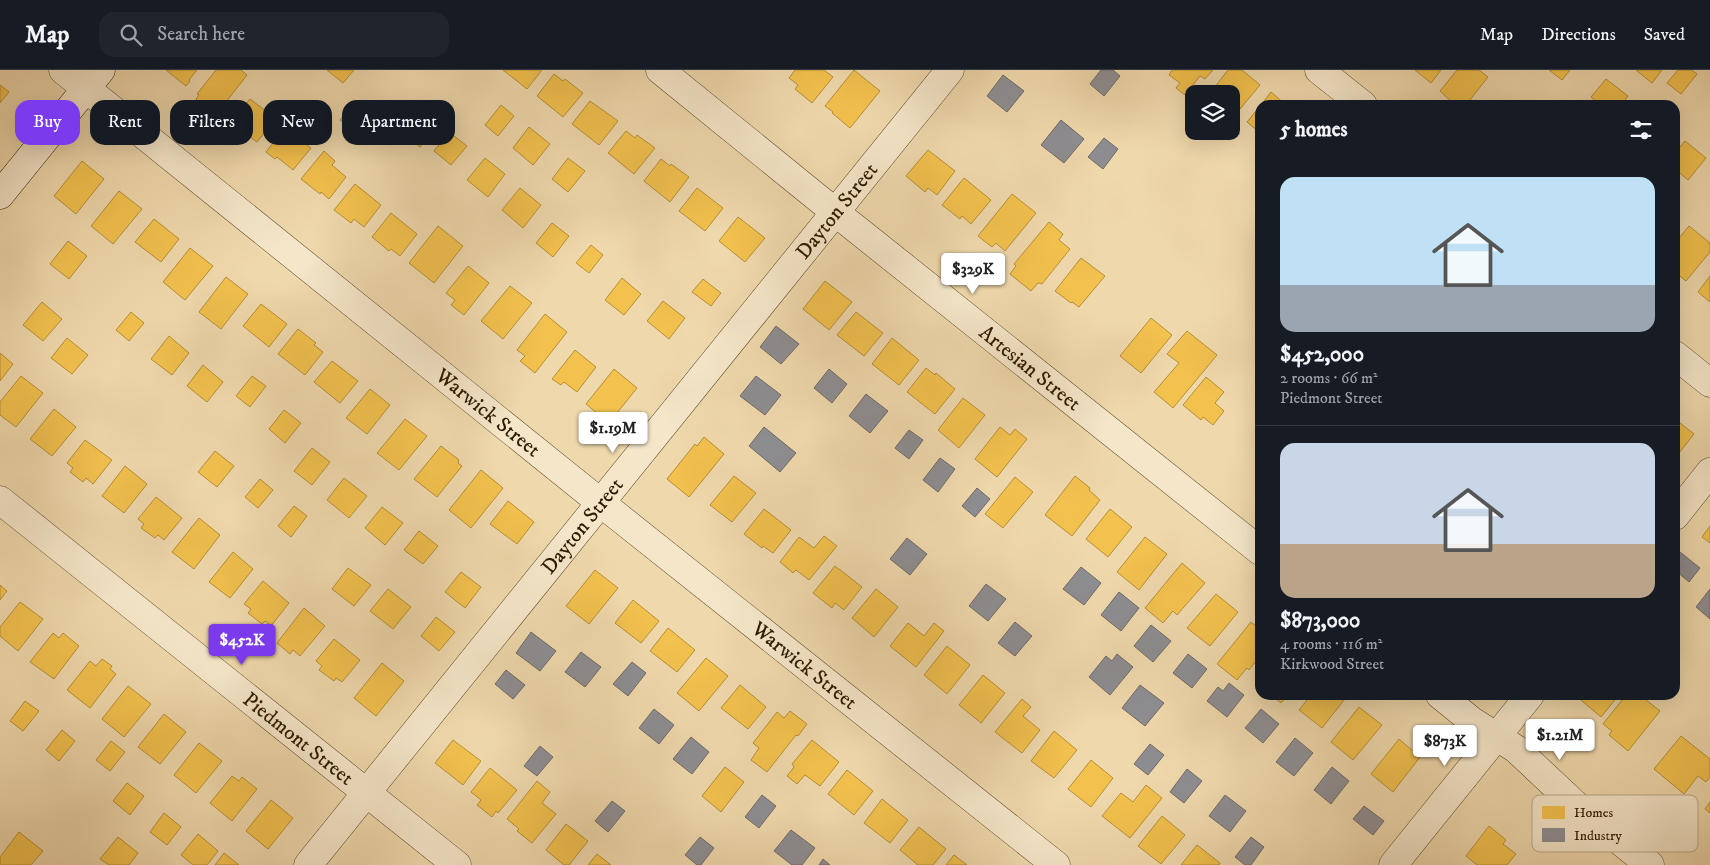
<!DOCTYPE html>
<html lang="en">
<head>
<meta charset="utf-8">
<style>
  :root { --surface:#171b24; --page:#20242c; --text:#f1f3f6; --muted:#9ea1a6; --line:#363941; --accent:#7c3aed }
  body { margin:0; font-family:"IM FELL DW Pica",serif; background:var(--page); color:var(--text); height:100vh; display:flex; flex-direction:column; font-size:19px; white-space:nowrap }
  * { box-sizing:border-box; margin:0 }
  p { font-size:16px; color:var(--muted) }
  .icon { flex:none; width:28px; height:28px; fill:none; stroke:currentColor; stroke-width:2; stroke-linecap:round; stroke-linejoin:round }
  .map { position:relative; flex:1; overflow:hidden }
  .sheet { position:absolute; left:1255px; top:30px; width:425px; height:600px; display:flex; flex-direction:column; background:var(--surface); border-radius:15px; box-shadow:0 5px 20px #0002 }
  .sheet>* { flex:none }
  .banner { position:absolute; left:15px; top:30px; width:475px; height:45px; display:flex; gap:10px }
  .controls { position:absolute; left:1185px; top:15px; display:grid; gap:10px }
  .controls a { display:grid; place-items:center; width:55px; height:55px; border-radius:10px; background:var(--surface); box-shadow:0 5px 20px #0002; font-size:25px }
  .price { position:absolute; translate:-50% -42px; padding:0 11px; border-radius:5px; background:#fff; color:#222; font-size:16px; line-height:32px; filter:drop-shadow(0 1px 2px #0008) }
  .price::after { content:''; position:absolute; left:50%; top:30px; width:15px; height:11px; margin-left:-8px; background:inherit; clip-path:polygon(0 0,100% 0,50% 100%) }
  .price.selected { background:var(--accent); color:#fff }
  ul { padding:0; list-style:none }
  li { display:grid; align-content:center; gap:10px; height:265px; padding:0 25px }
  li+li { border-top:1px solid var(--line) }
  li span { display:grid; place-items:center; height:155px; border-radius:15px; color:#555 }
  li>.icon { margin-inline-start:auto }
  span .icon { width:90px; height:90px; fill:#fffc; stroke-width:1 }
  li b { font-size:21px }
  h2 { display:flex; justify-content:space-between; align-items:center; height:60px; padding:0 25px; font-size:21px }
  .tag { padding:0 18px; border-radius:15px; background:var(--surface); box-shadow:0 5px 20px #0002; font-size:18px; line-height:45px }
  .tag.selected { background:var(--accent); color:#fff }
  header { display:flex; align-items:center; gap:30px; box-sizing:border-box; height:70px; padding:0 25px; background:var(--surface); border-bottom:1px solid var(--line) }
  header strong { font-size:24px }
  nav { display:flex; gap:28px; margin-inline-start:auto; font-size:18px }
  .search { width:350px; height:45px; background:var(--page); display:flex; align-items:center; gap:12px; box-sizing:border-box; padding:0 18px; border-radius:15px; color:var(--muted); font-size:19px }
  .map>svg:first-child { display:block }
  .homes { fill:#f2c14e; stroke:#b78f37 }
  .industry { fill:#8d8d92; stroke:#706a66 }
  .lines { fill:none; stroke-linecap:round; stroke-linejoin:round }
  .street-casing { stroke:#5e4a2b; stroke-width:29 }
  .secondary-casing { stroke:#2e1a00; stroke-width:29 }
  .street { stroke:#f5e6c9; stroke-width:28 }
  .secondary { stroke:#f5e6c9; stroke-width:28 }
  .labels { text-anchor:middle; stroke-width:5; stroke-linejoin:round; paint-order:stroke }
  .street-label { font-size:21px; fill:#2e1a00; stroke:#f5e6c9 }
  .key { fill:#f5e6c9; stroke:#b9a98d; stroke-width:1 }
  .key-label { font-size:14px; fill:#2e1a00 }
</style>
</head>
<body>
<header>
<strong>Map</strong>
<div class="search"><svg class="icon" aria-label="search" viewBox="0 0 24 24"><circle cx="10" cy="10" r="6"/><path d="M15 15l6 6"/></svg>Search here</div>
<nav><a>Map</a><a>Directions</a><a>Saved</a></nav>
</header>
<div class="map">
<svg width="1710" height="795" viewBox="0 0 1710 795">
  <rect width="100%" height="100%" fill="#efd8ac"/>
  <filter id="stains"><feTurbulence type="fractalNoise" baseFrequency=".004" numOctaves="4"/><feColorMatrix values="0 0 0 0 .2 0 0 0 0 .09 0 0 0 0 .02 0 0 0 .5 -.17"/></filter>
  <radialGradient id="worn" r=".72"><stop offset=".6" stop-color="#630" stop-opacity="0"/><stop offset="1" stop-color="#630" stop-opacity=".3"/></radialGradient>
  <g class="homes">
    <polygon points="166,0 197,0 189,10 190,11 186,16"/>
    <polygon points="216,0 241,0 247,5 219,41 208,33 205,37 196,29 199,25 197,24"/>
    <polygon points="327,0 354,0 343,13"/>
    <polygon points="503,0 542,0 527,19"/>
    <polygon points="795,0 824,0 833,7 812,33 795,19 798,15 789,8"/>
    <polygon points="854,0 880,21 850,58 832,43 833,42 825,36"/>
    <polygon points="1172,0 1213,0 1205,9 1200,6 1185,25 1176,18 1180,13 1169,5"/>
    <polygon points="1228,0 1242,0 1260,15 1240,39 1231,32 1231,24 1221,24 1214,18"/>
    <polygon points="1415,0 1441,0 1431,13"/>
    <polygon points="1457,0 1479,0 1488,7 1466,35 1455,35 1440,21"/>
    <polygon points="1549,0 1570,0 1562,10"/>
    <polygon points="1636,0 1662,0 1652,13"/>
    <polygon points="1678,0 1692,0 1697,4 1681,24 1667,13"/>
    <polygon points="554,4 563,11 565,9 583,23 563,47 537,26"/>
    <polygon points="1606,9 1628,26 1621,35 1601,35 1591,27"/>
    <polygon points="0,15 9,22 0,33"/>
    <polygon points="1271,22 1286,35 1261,35"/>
    <polygon points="250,29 276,49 257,72 230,53"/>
    <polygon points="356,30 369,41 353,61 340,50"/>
    <polygon points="590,31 618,51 599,75 572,54"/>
    <polygon points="501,35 514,46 498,66 485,55"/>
    <polygon points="1260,36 1260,63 1247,52"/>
    <polygon points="418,38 438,54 420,77 400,61"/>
    <polygon points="529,57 550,74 533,95 513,78"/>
    <polygon points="285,58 311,78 293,100 277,87 275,89 266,82"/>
    <polygon points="626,61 635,68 637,65 655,78 634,104 608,83"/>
    <polygon points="449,62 467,76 451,95 434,81"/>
    <polygon points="1685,71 1706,88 1688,110 1675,99 1675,83"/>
    <polygon points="928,80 955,101 937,125 928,118 925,122 906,106"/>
    <polygon points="324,81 335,91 332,95 346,107 329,129 321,122 320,124 301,109"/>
    <polygon points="485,88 505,104 488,127 467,110"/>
    <polygon points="568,88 585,101 568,122 552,109"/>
    <polygon points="661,89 670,96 671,94 689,107 670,132 644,111"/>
    <polygon points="82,91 104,109 76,144 54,126"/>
    <polygon points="964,108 991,130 971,154 962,146 960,149 942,135"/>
    <polygon points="355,114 381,135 364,157 354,149 351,153 334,140"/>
    <polygon points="520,118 541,135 523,158 502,140"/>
    <polygon points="697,118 723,138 705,161 679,141"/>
    <polygon points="119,121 142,139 113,174 91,156"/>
    <polygon points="1012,124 1036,143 1005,181 996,173 992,177 978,166"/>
    <polygon points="391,143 417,164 400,186 391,179 389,181 372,167"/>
    <polygon points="738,147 765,168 745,192 719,171"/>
    <polygon points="154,149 179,169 161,192 135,172"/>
    <polygon points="1049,152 1063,164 1059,170 1070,179 1042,214 1038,213 1031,221 1010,204 1016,196 1014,194"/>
    <polygon points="552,153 569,166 553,187 536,173"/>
    <polygon points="438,156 463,176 434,213 409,193"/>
    <polygon points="1689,156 1710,173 1710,182 1686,211 1675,202 1675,173"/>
    <polygon points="68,171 87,186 69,209 50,194"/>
    <polygon points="591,175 603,185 589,203 576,193"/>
    <polygon points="190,178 213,196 185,230 163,212"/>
    <polygon points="1081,188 1105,206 1079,237 1072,232 1071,233 1055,221"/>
    <polygon points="468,196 489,213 464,245 451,235 455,230 446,223"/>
    <polygon points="1710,206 1710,232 1698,222"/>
    <polygon points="226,207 248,224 221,259 199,242"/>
    <polygon points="622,208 641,224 624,245 605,230"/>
    <polygon points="703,209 721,223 711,236 692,222"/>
    <polygon points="825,211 852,232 829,260 803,239"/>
    <polygon points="510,216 532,233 503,269 481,251"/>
    <polygon points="663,231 685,248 669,269 647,251"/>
    <polygon points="42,232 62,249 43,271 23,255"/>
    <polygon points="261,234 287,254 269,277 243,256"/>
    <polygon points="131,242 144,253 129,271 116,260"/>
    <polygon points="856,242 883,263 864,286 837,265"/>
    <polygon points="545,244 567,262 535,303 520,291 525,286 517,280"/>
    <polygon points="1151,248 1172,265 1141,303 1120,286"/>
    <polygon points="298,259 316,273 314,275 323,282 305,305 278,284"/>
    <polygon points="1187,261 1217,285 1173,338 1154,322 1179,293 1167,284"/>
    <polygon points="169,266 189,283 172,305 151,289"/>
    <polygon points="67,268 88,285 72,304 51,288"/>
    <polygon points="892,268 919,290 899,315 872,294"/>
    <polygon points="575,280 596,297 577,322 564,312 561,315 552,309"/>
    <polygon points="0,283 13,294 0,311"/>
    <polygon points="332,291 358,311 340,333 314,312"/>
    <polygon points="203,295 223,312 207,332 187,316"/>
    <polygon points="926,298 935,305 936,303 955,319 935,344 907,322"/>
    <polygon points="614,299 637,318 609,353 586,334"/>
    <polygon points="21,306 43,323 16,357 0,345 0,332"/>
    <polygon points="252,306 266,316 250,337 236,326"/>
    <polygon points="1206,307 1224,322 1215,333 1224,341 1213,355 1203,347 1201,350 1183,335"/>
    <polygon points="370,319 390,335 367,364 346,348"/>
    <polygon points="963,328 985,345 959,378 938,360"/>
    <polygon points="54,339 76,357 52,386 30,369"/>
    <polygon points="284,340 301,353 285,373 269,359"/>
    <polygon points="405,349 427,366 399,400 377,383"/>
    <polygon points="1675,349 1694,364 1675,388"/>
    <polygon points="1000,357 1010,365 1015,359 1027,369 997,407 975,389"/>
    <polygon points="704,367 724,384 689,427 667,409 695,374 697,376"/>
    <polygon points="85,370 112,390 93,414 86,408 83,412 70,402 73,398 67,393"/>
    <polygon points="441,376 459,390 458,393 462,396 437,427 414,409"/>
    <polygon points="312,378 330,392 312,415 294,401"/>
    <polygon points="215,381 234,396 217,417 198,402"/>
    <polygon points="125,396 147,414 124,443 102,426"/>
    <polygon points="481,400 503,418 471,458 449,440"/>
    <polygon points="734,406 756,423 732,452 710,435"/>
    <polygon points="1075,406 1090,418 1089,420 1100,430 1072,466 1045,445"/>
    <polygon points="1015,407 1033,422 1003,458 985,444"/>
    <polygon points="344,408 367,426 349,448 327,430"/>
    <polygon points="260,409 273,420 258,438 245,427"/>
    <polygon points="156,427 182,448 164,470 158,465 155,468 141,458 144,454 138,449"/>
    <polygon points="508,431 534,452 517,474 490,454"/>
    <polygon points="294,436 307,446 291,467 278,456"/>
    <polygon points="382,437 403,453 385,475 365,458"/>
    <polygon points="764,439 791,460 773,483 763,476 762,478 744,464"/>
    <polygon points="1110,439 1132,457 1108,487 1086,469"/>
    <polygon points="199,448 220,465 194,499 172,482"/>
    <polygon points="1710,456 1710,473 1702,467"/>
    <polygon points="419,461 438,476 423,494 404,480"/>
    <polygon points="824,466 837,476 809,510 796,500 793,503 780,492 799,467 814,478"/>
    <polygon points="1145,467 1167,484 1139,520 1117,502"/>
    <polygon points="233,482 253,499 230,528 209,512"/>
    <polygon points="1182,493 1205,513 1177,545 1173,541 1163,553 1145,538"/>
    <polygon points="835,496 862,517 844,540 835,533 832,538 813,523"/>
    <polygon points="348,498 371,515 354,536 332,519"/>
    <polygon points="595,500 618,518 589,554 566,536"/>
    <polygon points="461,502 481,517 465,538 445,522"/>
    <polygon points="263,511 289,533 271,556 265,551 262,554 248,543 251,539 244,534"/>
    <polygon points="0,515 7,521 0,530"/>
    <polygon points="388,519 411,537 393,559 370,541"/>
    <polygon points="876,519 898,537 874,567 852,548"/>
    <polygon points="1216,524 1238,542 1210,576 1187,558"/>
    <polygon points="633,530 659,551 641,573 615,553"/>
    <polygon points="20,532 43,549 18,581 0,566 0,557"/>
    <polygon points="304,538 325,556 300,586 293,580 290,584 277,573"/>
    <polygon points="436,547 455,562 439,581 421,566"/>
    <polygon points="1251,552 1260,559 1260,586 1249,600 1247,598 1237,610 1217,594"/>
    <polygon points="908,553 924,566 934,553 944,561 916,597 890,576"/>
    <polygon points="668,558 695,580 677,602 650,581"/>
    <polygon points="53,563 59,568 63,563 79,576 54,609 30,592"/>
    <polygon points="334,569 360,590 342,612 336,608 334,611 319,600 322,596 316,591"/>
    <polygon points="947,576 970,595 947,624 924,605"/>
    <polygon points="706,588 728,606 699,641 677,623"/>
    <polygon points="102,589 112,596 110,599 116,604 90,638 67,620 90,591 96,596"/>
    <polygon points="382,593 404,611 376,646 354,628"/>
    <polygon points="983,605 1005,623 981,653 959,635"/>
    <polygon points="740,615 766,637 748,659 721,638"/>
    <polygon points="128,616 151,634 124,667 102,649"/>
    <polygon points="1271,625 1288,625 1281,633"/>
    <polygon points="1311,625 1348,625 1322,658 1299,640"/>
    <polygon points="1575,625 1619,625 1601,647"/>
    <polygon points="1626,625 1640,625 1660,641 1628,681 1609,665 1612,661 1603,654"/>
    <polygon points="1022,629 1031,637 1023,646 1040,660 1022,683 995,662"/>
    <polygon points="25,631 39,641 23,661 10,651"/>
    <polygon points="1359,637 1382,655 1353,690 1331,672"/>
    <polygon points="790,641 807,654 798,666 796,665 767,702 751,690 759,678 753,673 777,642 784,648"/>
    <polygon points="164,644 186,662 160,694 138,677"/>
    <polygon points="62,660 75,671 59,691 46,680"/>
    <polygon points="1054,661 1077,680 1054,708 1031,691"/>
    <polygon points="1681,666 1710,689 1710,707 1706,712 1698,706 1684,724 1654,699"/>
    <polygon points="1399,669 1420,687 1393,722 1371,704"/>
    <polygon points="453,670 481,691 463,715 435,693"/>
    <polygon points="812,670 839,692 820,716 805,705 797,714 787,706 794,697 792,694"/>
    <polygon points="111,671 125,682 110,701 96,690"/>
    <polygon points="199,673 222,691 196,723 174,705"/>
    <polygon points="1091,690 1113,708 1091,737 1068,719"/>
    <polygon points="725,697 744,712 721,742 702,726"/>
    <polygon points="490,698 517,720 498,743 496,741 492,747 477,735 481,730 471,722"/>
    <polygon points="847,700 873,721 854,745 828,724"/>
    <polygon points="232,706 239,711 242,707 257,719 232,751 210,733"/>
    <polygon points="537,711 550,722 542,733 556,744 532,773 517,761 519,759 507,749"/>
    <polygon points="127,713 144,726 130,745 113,731"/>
    <polygon points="1146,715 1162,728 1130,768 1102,746 1121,723 1133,732"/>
    <polygon points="882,729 908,750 890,773 864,753"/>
    <polygon points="271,730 293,748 268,779 246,761"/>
    <polygon points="1710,732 1710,743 1705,739"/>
    <polygon points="164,743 181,757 167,775 150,762"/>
    <polygon points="1162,746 1185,765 1161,794 1138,776"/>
    <polygon points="566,754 588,771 569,795 564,795 546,780"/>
    <polygon points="1489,756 1506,770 1503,774 1516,784 1507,795 1477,795 1466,786"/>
    <polygon points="919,757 946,779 933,795 918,795 900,780"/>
    <polygon points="19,762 43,781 31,795 0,795 0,787"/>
    <polygon points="198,764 218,781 207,795 193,795 181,785"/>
    <polygon points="118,767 138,783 129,795 109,795 100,789"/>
    <polygon points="1197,775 1220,793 1219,795 1181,795"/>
    <polygon points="224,783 239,795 215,795"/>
    <polygon points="597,784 611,795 588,795"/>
    <polygon points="954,785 967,795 946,795"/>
  </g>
  <g class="industry">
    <polygon points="1101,0 1113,0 1120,6 1104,26 1090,14"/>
    <polygon points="1003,5 1024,21 1007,42 987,26"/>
    <polygon points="1061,50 1084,69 1064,93 1041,75"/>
    <polygon points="1104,68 1118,79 1103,99 1088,87"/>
    <polygon points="776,256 799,274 781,294 760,277"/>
    <polygon points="829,299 847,314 832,333 814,318"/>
    <polygon points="756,306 781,325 765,345 740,326"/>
    <polygon points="866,324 888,341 870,363 849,346"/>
    <polygon points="764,357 796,383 780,402 749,376"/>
    <polygon points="909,360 923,370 909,389 895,378"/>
    <polygon points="940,388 955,399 938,422 923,410"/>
    <polygon points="977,418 990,429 975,447 962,436"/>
    <polygon points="907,468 927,484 910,505 890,489"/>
    <polygon points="1680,482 1700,498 1689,512 1675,500 1675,488"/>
    <polygon points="1081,497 1101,513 1084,535 1063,519"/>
    <polygon points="986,514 1006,529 988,551 969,536"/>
    <polygon points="1710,519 1710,549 1696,537"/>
    <polygon points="1119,522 1139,538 1121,561 1101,545"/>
    <polygon points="1015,552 1032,566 1015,586 998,573"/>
    <polygon points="1151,555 1171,571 1153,592 1134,576"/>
    <polygon points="531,562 556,581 540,601 516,583"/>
    <polygon points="581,582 601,597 585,617 565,602"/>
    <polygon points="1117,584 1133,597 1110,625 1089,607 1106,586 1112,591"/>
    <polygon points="1188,584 1207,599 1192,618 1173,603"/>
    <polygon points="632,592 646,603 628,626 613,614"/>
    <polygon points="506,600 525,615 513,629 495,614"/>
    <polygon points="1229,613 1244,625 1227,647 1207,631 1218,617 1223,621"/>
    <polygon points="1140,615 1164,633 1145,656 1122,638"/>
    <polygon points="654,639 674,655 659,674 639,658"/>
    <polygon points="1261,639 1279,654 1263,673 1245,658"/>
    <polygon points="691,667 709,682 692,704 673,689"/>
    <polygon points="1295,668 1313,683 1294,706 1276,692"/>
    <polygon points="1150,674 1164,685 1148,705 1134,694"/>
    <polygon points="540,676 553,687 537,706 524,696"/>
    <polygon points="1332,697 1349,711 1331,734 1314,720"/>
    <polygon points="1187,699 1202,711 1184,733 1170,722"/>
    <polygon points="762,725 776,736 759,758 745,747"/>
    <polygon points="1225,725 1246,741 1230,762 1209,746"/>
    <polygon points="612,731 625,741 608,762 595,751"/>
    <polygon points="1364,736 1384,751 1373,765 1353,749"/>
    <polygon points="791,760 815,778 802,795 792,795 774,781"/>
    <polygon points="700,767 714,778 701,795 697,795 685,785"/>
    <polygon points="1251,767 1264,777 1251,795 1245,795 1235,787"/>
    <polygon points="823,789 830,795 819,795"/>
  </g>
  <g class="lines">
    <defs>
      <g id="street">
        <path id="s1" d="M63 0 601 433 1056 795"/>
        <path id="s2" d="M660 0 835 142 1260 481"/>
        <polyline points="1319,0 1363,35"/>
        <polyline points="1675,285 1710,313"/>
        <path id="s3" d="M0 430 457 795"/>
        <polyline points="1675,446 1710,402"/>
        <polyline points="1440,625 1472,651 1516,679 1580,739 1650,795"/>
        <path id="s4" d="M308 795 950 0"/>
        <polyline points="1393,795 1530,625"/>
      </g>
      <polyline id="secondary" points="0,125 101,0"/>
    </defs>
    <use href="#street" class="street-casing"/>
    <use href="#secondary" class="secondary-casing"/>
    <use href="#street" class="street"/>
    <use href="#secondary" class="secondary"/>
  </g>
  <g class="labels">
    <g class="street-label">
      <text dy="7" stroke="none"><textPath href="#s4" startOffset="841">Dayton Street</textPath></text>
      <text dy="7" stroke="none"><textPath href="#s2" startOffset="475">Artesian Street</textPath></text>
      <text dy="7" stroke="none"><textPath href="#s1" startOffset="546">Warwick Street</textPath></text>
      <text dy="7" stroke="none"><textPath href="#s4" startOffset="436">Dayton Street</textPath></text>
      <text dy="7" stroke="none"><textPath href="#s1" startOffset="951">Warwick Street</textPath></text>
      <text dy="7" stroke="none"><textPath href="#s3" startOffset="382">Piedmont Street</textPath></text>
    </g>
  </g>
  <rect x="1532" y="725" width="166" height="57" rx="8" class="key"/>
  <rect x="1542" y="736" width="23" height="13" fill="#f2c14e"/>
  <rect x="1542" y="758" width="23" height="14" fill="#8d8d92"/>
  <g class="key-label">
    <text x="1574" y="747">Homes</text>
    <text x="1574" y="770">Industry</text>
  </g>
  <rect width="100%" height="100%" filter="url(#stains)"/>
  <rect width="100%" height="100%" fill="url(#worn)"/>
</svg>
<div class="controls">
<a><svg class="icon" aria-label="layers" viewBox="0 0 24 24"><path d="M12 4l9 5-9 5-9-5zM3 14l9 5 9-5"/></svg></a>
</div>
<b class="price" style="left:973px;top:225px">$329K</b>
<b class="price" style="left:613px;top:384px">$1.19M</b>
<b class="price selected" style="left:242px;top:596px">$452K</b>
<b class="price" style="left:1560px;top:691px">$1.21M</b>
<b class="price" style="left:1445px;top:697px">$873K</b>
<div class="banner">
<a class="tag selected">Buy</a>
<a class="tag">Rent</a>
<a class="tag">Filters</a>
<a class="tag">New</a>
<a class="tag">Apartment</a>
</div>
<section class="sheet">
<h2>5 homes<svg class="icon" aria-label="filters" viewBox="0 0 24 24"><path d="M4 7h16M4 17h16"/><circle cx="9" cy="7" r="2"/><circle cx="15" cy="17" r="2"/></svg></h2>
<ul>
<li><span style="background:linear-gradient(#bfe0f5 70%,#9aa5b1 0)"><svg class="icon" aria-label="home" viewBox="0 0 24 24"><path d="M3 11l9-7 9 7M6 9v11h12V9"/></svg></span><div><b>$452,000</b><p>2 rooms · 66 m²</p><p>Piedmont Street</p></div></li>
<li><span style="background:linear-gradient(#c9d6e8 65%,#b9a48a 0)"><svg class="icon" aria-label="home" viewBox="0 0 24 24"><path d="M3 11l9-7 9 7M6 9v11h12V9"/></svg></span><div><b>$873,000</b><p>4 rooms · 116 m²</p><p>Kirkwood Street</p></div></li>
</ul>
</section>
</div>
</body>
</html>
